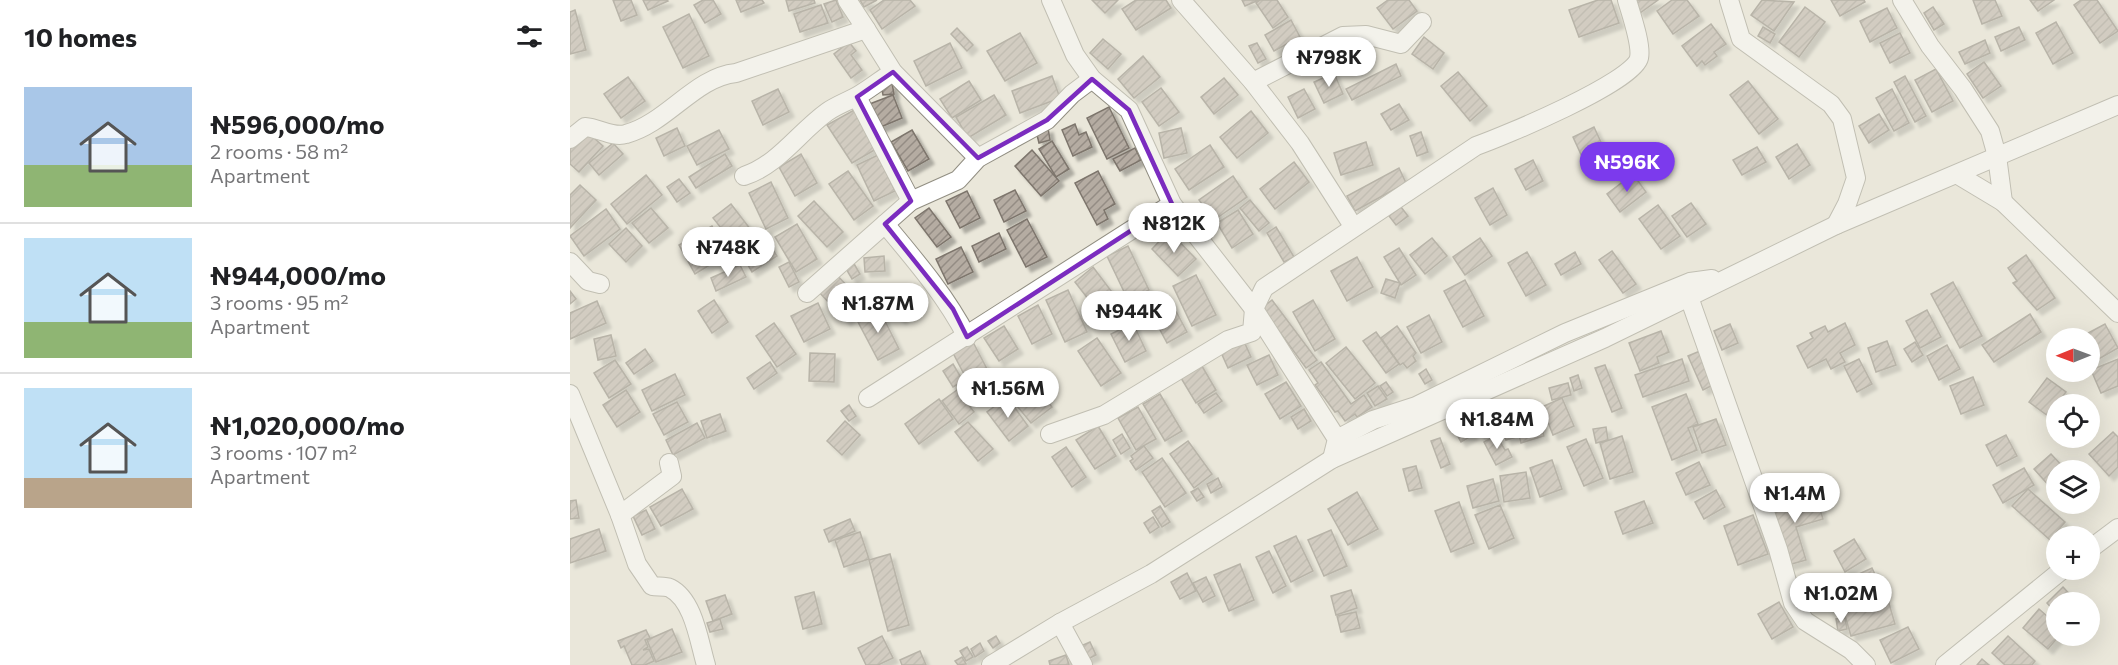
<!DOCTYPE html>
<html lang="en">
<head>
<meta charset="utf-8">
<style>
  :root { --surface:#fff; --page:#f6f6f6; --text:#202124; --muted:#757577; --line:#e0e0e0; --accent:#7c3aed }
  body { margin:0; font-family:Commissioner,sans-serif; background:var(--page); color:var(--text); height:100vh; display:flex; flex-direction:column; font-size:22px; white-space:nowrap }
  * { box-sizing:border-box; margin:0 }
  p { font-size:20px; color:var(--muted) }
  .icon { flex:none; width:33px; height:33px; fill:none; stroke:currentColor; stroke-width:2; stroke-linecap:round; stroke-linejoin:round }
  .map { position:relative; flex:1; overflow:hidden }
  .side { display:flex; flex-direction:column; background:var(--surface); width:570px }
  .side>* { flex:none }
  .needle { width:39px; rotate:269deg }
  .tools { position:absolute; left:1476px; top:328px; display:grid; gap:12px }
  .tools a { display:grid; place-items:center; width:54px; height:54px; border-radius:50%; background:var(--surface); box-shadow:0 6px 24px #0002; font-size:30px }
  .price { position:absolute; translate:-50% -51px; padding:0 14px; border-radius:21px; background:#fff; color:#222; font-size:20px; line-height:39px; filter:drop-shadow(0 2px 3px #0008) }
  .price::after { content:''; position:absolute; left:50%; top:36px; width:18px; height:14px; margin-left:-9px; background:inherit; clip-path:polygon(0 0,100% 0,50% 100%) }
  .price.on { background:var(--accent); color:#fff }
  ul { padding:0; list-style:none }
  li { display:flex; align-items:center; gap:18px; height:150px; padding:0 24px }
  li+li { border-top:2px solid var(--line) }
  li span { display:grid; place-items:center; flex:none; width:168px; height:120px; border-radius:0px; color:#555 }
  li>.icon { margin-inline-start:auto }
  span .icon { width:72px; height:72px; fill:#fffc; stroke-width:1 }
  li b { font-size:26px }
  h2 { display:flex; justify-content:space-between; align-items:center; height:72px; padding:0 24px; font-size:26px }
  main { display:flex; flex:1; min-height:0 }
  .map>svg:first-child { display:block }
  .building { fill:url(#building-hatch); stroke:#7d756c; stroke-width:1.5; filter:url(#shadow) }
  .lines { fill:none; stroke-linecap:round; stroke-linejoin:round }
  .minor-casing { stroke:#918e82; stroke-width:20 }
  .minor { stroke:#fff; stroke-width:18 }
  .marked { fill:none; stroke:#7b2cbf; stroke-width:4.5; stroke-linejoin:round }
</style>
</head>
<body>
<main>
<section class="side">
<h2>10 homes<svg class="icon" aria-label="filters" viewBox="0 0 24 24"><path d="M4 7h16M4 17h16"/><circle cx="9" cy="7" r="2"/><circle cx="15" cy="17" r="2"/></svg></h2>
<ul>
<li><span style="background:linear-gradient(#a9c7e8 65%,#8fb573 0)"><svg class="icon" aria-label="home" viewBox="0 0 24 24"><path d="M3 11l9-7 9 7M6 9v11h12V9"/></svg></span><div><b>₦596,000/mo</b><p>2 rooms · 58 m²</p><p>Apartment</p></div></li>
<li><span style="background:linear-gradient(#bfe0f5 70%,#8fb573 0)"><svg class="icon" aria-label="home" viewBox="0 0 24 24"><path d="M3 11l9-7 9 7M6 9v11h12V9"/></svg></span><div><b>₦944,000/mo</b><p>3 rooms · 95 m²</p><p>Apartment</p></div></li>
<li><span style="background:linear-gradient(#bfe0f5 75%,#b9a48a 0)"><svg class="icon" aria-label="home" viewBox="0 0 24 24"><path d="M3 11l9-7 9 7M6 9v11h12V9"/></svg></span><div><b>₦1,020,000/mo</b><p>3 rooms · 107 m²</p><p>Apartment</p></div></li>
</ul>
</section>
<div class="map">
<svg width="1548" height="665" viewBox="0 0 1548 665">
  <defs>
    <pattern id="building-hatch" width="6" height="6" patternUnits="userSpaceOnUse" patternTransform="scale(1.5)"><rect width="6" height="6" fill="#b5aca2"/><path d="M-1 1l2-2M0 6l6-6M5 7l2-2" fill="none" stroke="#948c84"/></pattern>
    <filter id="shadow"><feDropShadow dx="5" dy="5" stdDeviation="1.5" flood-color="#0004"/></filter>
  </defs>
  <rect width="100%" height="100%" fill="#eae7da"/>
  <g class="building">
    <polygon points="43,0 61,0 67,15 51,21"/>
    <polygon points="73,0 97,0 98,1 78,10"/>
    <polygon points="133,0 143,0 151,14 135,23 124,5"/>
    <polygon points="166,0 192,0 194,3 171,12"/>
    <polygon points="216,0 244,0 245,3 219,11"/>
    <polygon points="266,0 273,17 262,22 254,4"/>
    <polygon points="290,0 307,0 294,7"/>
    <polygon points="314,0 340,0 345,6 312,29 300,10"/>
    <polygon points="522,0 548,0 535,13"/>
    <polygon points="566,0 596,0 601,8 566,30 552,9"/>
    <polygon points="672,0 689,0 675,6"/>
    <polygon points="690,0 707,0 718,17 703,28 686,3"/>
    <polygon points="818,0 839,0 847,11 823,29 807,8"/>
    <polygon points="1028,0 1041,0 1049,23 1009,37 999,10"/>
    <polygon points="1061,0 1088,0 1070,13"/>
    <polygon points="1102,0 1117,0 1129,16 1103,34 1087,11"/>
    <polygon points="1192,0 1224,2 1204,31 1181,15"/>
    <polygon points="1261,0 1294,0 1295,2 1270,16"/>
    <polygon points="1403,0 1425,0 1432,16 1412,24"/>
    <polygon points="1460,0 1484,0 1468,11"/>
    <polygon points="1511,0 1527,0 1548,31 1530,43 1504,5"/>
    <polygon points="251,5 258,23 230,32 224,14"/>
    <polygon points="1235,7 1255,22 1229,57 1209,42"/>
    <polygon points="1363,7 1374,24 1364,30 1354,13"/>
    <polygon points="1317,8 1327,28 1300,42 1290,21"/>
    <polygon points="5,10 16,50 0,54 0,12"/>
    <polygon points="119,14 139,56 113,68 93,27"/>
    <polygon points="721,20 730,37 704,51 695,35"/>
    <polygon points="1486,22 1503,53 1483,64 1466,33"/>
    <polygon points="1141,24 1156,44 1144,52 1147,56 1135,65 1132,61 1127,66 1112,46"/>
    <polygon points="1193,27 1205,34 1200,43 1188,36"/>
    <polygon points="1449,27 1455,40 1431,51 1425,37"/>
    <polygon points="387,28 403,45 397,51 381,34"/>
    <polygon points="450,33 467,63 435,81 417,51"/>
    <polygon points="1330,33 1340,53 1320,63 1310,43"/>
    <polygon points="854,37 874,53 863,69 842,54"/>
    <polygon points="533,39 551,54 538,69 520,53"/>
    <polygon points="1415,40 1420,53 1395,64 1389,52"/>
    <polygon points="279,42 286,51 281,55 292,70 281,78 264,54"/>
    <polygon points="380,43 392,68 356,86 344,61"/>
    <polygon points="687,43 696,59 688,63 679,46"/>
    <polygon points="573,56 590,77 564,98 548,79"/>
    <polygon points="1414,62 1431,86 1413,98 1397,74"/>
    <polygon points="826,64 831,76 782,100 776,89"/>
    <polygon points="1366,69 1383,101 1362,112 1345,80"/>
    <polygon points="888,72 917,106 900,121 871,86"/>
    <polygon points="764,73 773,94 754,103 744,82"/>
    <polygon points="482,76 490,98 450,113 442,91"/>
    <polygon points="1335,76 1356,116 1345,122 1324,82"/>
    <polygon points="58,77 75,101 51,118 34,94"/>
    <polygon points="654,78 668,95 644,114 631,97"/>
    <polygon points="399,81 411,100 382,118 370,99"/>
    <polygon points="1178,81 1208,119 1189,134 1160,95"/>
    <polygon points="322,83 324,94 313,95 311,85"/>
    <polygon points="591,88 609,112 589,126 572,102"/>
    <polygon points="208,89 219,112 193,125 182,101"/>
    <polygon points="734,89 745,109 728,118 718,97"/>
    <polygon points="1322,89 1339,123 1324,131 1306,98"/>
    <polygon points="323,95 332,118 306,129 297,105"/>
    <polygon points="424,95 436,115 398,138 386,117"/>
    <polygon points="829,104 839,120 821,130 811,114"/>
    <polygon points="539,107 559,148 537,159 517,118"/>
    <polygon points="286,109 308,148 282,163 257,125"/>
    <polygon points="681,111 698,133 667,158 650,137"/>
    <polygon points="1309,114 1319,130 1299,143 1289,126"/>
    <polygon points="505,124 509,135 516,132 522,147 503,156 492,130"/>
    <polygon points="1024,127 1035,151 1014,161 1003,137"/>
    <polygon points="107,128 115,146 94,156 86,138"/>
    <polygon points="478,128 480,140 469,143 466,131"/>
    <polygon points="611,128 617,153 594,158 589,133"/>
    <polygon points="149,130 159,149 127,165 117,146"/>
    <polygon points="342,130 359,159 338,171 321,142"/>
    <polygon points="16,131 33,146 9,172 0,164 0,149"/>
    <polygon points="851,132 858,152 847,156 840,136"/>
    <polygon points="482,141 499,169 486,177 469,149"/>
    <polygon points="796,142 803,165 771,175 764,153"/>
    <polygon points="43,143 53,154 29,175 19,163"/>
    <polygon points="1227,144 1240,165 1219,179 1206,157"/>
    <polygon points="640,145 654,167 619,190 605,169"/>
    <polygon points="1187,147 1196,162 1172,175 1163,160"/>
    <polygon points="565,148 571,160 550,171 543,159"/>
    <polygon points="462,150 489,181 471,196 445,166"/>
    <polygon points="155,154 162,166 126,188 119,177"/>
    <polygon points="231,154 247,183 225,196 209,167"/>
    <polygon points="308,155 325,191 304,201 287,165"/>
    <polygon points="963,160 973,181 956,190 945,169"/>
    <polygon points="724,162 739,182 705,209 690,189"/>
    <polygon points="829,168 836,183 785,211 777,196"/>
    <polygon points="278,171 303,206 284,220 259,184"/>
    <polygon points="528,171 545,204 534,210 538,219 527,225 505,183"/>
    <polygon points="1063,174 1076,192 1050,212 1037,194"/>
    <polygon points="76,175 92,195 57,224 41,204"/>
    <polygon points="663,176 677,197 644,220 629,200"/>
    <polygon points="109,179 120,193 107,202 97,187"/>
    <polygon points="201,182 218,218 196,229 179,193"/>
    <polygon points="10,185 26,200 0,228 0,195"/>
    <polygon points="923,188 937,215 920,225 905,198"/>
    <polygon points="445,190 456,211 434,222 424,200"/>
    <polygon points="397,191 410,218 390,228 376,201"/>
    <polygon points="680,200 699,223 689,231 670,208"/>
    <polygon points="244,201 273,232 257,247 228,216"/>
    <polygon points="1121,203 1136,224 1117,237 1102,216"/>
    <polygon points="161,204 184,234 167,248 143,218"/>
    <polygon points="1088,205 1110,236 1091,249 1069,219"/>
    <polygon points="831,207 838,216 826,225 819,216"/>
    <polygon points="81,208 98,228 79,243 62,223"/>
    <polygon points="359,208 381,237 367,247 345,218"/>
    <polygon points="36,209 50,229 14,256 0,236"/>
    <polygon points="668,210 683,234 662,248 647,223"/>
    <polygon points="457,219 477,257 456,267 437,230"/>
    <polygon points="227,224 247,259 226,272 205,237"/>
    <polygon points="142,226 158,254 125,274 109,245"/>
    <polygon points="706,227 724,257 714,262 697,233"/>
    <polygon points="56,228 72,246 56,262 39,244"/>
    <polygon points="599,231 626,259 608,276 582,249"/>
    <polygon points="429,233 436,249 409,262 402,246"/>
    <polygon points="862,238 877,256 855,274 840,255"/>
    <polygon points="910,238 922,256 895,275 883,257"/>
    <polygon points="199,244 207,256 182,272 175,260"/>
    <polygon points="558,246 579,290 558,300 537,256"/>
    <polygon points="391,247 403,272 378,284 366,259"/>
    <polygon points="829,248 846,275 831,285 814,257"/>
    <polygon points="1042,251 1066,284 1053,293 1029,260"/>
    <polygon points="957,252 976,285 956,296 938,263"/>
    <polygon points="1005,252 1011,264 991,275 985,264"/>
    <polygon points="1456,255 1485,298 1467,310 1443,283 1447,281 1438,268"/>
    <polygon points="314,256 315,271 295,272 294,258"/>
    <polygon points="787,257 803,287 777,301 761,271"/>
    <polygon points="219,262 229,282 219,287 209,267"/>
    <polygon points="283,262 290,274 282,279 275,267"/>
    <polygon points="170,265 176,277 146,291 141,278"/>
    <polygon points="523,267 551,304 533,318 505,282"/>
    <polygon points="266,274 294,304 276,321 248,291"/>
    <polygon points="626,275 646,315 622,326 603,286"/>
    <polygon points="816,279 830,283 825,298 811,293"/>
    <polygon points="895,280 914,316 893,327 874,291"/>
    <polygon points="1383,282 1412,336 1390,348 1361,294"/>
    <polygon points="328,286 346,302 331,319 313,304"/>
    <polygon points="498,290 517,332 495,342 476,300"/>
    <polygon points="0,291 6,299 0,304"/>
    <polygon points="144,300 158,322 142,333 128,311"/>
    <polygon points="600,300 617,332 597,343 580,311"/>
    <polygon points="702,300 747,360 736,368 692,308"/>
    <polygon points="743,300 765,339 745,351 723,312"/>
    <polygon points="27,301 36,323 0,339 0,313"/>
    <polygon points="248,303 260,329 234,342 221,316"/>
    <polygon points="468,305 482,334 462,344 448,316"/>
    <polygon points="309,309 329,349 308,360 287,320"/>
    <polygon points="1357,310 1371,337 1350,348 1336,321"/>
    <polygon points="1460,314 1471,332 1424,362 1412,345"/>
    <polygon points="859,315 872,342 851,353 837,327"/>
    <polygon points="204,323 226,354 207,367 186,336"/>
    <polygon points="563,323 576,351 555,362 541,334"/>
    <polygon points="1275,323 1285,345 1270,353 1275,362 1261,369 1256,359 1238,368 1227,346 1243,338 1240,333 1255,326 1258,332"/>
    <polygon points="1160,324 1168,343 1152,350 1144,331"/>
    <polygon points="1535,324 1548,348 1520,364 1520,339 1507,339"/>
    <polygon points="434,326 448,349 429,361 414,338"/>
    <polygon points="827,326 846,353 843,356 846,361 837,368 833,363 830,365 811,338"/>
    <polygon points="1091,331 1099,352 1087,357 1089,363 1070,371 1059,343"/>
    <polygon points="806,332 829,364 816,373 793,341"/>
    <polygon points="41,335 46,356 28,360 24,339"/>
    <polygon points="672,337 681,357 658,368 649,348"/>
    <polygon points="527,338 551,373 531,386 508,351"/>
    <polygon points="1317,341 1326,365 1306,372 1298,348"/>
    <polygon points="403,342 417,369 397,380 383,353"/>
    <polygon points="1345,342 1353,355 1342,362 1334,349"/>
    <polygon points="1377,345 1390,369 1369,380 1357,356"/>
    <polygon points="776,347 805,383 785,399 756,363"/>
    <polygon points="75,349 83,361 64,374 56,363"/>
    <polygon points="1130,351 1145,384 1133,390 1118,356"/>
    <polygon points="240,353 265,354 264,382 239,381"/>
    <polygon points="699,355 708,375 687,385 677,365"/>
    <polygon points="1112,359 1119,381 1073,397 1065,375"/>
    <polygon points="1289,359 1302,384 1287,392 1274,366"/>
    <polygon points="1548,359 1548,386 1531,393 1521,370"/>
    <polygon points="45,360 61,384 39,398 24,373"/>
    <polygon points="629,361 646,390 626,403 608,373"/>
    <polygon points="200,362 207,373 184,389 177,378"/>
    <polygon points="751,362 781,404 794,395 802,407 787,417 785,414 775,421 768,411 765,412 745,385 748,383 739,370"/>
    <polygon points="383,364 393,381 383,387 373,371"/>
    <polygon points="1035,365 1052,408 1042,412 1025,368"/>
    <polygon points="856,369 862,380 855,384 849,374"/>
    <polygon points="452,371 461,383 442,398 432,387"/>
    <polygon points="105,374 115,395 82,411 72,390"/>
    <polygon points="419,375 424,386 400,398 394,388"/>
    <polygon points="1008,375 1012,388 1004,391 1000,378"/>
    <polygon points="1403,377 1414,405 1391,414 1380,386"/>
    <polygon points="1477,378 1496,392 1478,416 1459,402"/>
    <polygon points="716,382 731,406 710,419 695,394"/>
    <polygon points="816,382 823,392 817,396 810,386"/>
    <polygon points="998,383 1001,395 982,400 979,388"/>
    <polygon points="464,384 482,407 461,423 443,401"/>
    <polygon points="808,386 817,399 805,406 797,393"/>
    <polygon points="56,390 70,412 47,427 33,405"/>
    <polygon points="387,390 404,412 389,424 372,401"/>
    <polygon points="646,393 652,401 634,413 628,404"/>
    <polygon points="590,394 612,431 595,441 573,404"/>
    <polygon points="1116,394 1128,424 1118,428 1127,450 1102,460 1082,407"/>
    <polygon points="437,397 458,426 439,441 417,412"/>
    <polygon points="992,398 1004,426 983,435 972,407"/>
    <polygon points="369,399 383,419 349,444 335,424"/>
    <polygon points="107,402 118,422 94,435 83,414"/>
    <polygon points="279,405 286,416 279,421 271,411"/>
    <polygon points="568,407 586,439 566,450 548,418"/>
    <polygon points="734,409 741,421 728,429 721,417"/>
    <polygon points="967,410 974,436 951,443 944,417"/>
    <polygon points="150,414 156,431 137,438 131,421"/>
    <polygon points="940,416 947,437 936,440 930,420"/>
    <polygon points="913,418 918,433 910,436 905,421"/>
    <polygon points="1146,419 1156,445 1132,453 1123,427"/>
    <polygon points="275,421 290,435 272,455 257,441"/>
    <polygon points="398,422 423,449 408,461 385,432"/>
    <polygon points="127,423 135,438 103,455 96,440"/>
    <polygon points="528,426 546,456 525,469 506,440"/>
    <polygon points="897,426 903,435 891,442 886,433"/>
    <polygon points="1036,427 1038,440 1026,443 1023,429"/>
    <polygon points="1543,432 1548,437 1548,467 1539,476 1519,454"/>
    <polygon points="552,434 560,448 551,454 543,440"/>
    <polygon points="926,435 935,450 938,449 942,457 926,465 914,442"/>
    <polygon points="1436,435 1447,456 1427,466 1416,445"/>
    <polygon points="1052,436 1063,472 1040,479 1030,443"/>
    <polygon points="870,438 880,464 871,468 861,441"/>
    <polygon points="1016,439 1033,478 1014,486 997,447"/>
    <polygon points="618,441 642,474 624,488 600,454"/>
    <polygon points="574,446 583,458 566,470 560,461 563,459 561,456"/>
    <polygon points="496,447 516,477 502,487 482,457"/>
    <polygon points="1481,454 1497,471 1486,471 1486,483 1481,488 1464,469"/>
    <polygon points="592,458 616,493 595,507 572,472"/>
    <polygon points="982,460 992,489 970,497 960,468"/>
    <polygon points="1129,462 1140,485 1116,495 1106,473"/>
    <polygon points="846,466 852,488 839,491 833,469"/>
    <polygon points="1454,468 1464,485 1433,503 1423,485"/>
    <polygon points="956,472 960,498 934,502 930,476"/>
    <polygon points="648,478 652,487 641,493 637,484"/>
    <polygon points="923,479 929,501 903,508 897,486"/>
    <polygon points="628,488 634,497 627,501 621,492"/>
    <polygon points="112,489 123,509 91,526 80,507"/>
    <polygon points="1458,489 1495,522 1480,540 1442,506"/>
    <polygon points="1146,490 1155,507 1134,519 1125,502"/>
    <polygon points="787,492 808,529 778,545 758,509"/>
    <polygon points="1245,493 1253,519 1226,527 1236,560 1218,565 1200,507"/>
    <polygon points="6,500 9,518 0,519 0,501"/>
    <polygon points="1074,501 1083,523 1053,534 1045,512"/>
    <polygon points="889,502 904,543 881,552 865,511"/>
    <polygon points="930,505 944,538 919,549 905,515"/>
    <polygon points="590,506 600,522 592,527 582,511"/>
    <polygon points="76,510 85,529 72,535 63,516"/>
    <polygon points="1183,515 1198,554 1168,565 1154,526"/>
    <polygon points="583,517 589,527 580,533 574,523"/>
    <polygon points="280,519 285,531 259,542 254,530"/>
    <polygon points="29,529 36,551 0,563 0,539"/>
    <polygon points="761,530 777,566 754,576 738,540"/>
    <polygon points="290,532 299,559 274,567 265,540"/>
    <polygon points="726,536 743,571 721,582 704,546"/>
    <polygon points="1284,539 1296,559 1275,572 1264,551"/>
    <polygon points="1485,545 1486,546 1486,557 1480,553"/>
    <polygon points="699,551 716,586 703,593 686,557"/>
    <polygon points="320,554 339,625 318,631 299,560"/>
    <polygon points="670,564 684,600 659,611 644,575"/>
    <polygon points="1302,568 1312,589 1272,608 1262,586"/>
    <polygon points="617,573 626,591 610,599 601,582"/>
    <polygon points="636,577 645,596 633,602 623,583"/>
    <polygon points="1493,587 1508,603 1486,603 1486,613 1477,603"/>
    <polygon points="781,590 787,608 766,615 761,596"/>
    <polygon points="244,592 252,624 233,629 225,597"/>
    <polygon points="155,595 162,614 143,621 136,601"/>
    <polygon points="1318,600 1325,624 1281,636 1274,612"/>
    <polygon points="1209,602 1223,627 1202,639 1188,614"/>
    <polygon points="1469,609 1486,624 1486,636 1489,636 1478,649 1453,628"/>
    <polygon points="786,612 790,628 771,632 767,616"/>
    <polygon points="1275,618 1277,629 1268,631 1266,619"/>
    <polygon points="150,619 153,629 140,632 137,623"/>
    <polygon points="1338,627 1349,649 1321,663 1310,640"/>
    <polygon points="102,629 112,652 86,662 77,640"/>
    <polygon points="76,630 80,638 75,640 78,647 73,650 79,649 84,661 75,665 62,665 54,646 51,648 48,641"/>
    <polygon points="312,636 323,658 308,665 296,665 288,648"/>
    <polygon points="426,636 430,643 423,648 418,641"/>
    <polygon points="1438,636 1465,661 1462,665 1435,665 1422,653"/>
    <polygon points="520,642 526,655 516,660 511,646"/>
    <polygon points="410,643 414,651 405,657 401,649"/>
    <polygon points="397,647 403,657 396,661 390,651"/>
    <polygon points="350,651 356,665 332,665 330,660"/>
    <polygon points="496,655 499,665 480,665 479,661"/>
    <polygon points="392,657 396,664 388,665 385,661"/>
    <polygon points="1412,659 1419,665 1407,665"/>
  </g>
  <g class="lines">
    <defs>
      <g id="minor">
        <polyline points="481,0 505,55 522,79 559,110 602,204 684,309 767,439 762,459"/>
        <polyline points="611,0 683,82 730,143 783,226"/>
        <polyline points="1159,0 1171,39 1261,104 1272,119 1286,178 1277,204 1266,225"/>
        <polyline points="1332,0 1360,46 1393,89 1420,131 1427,156 1433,202"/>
        <polyline points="296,29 323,72 408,158"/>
        <polyline points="683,82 773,36 796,35 831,44 852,22"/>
        <polyline points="287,97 341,201"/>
        <path d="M0 139 15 127C29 128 43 138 56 134 97 123 125 77 166 73L296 29 277 0"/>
        <polyline points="1388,175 1433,202 1548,313"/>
        <path d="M174 176C208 165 228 133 257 112 267 105 279 101 289 95 301 88 312 79 323 72"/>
        <path d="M315 224C345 260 376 296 397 337"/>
        <polyline points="0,262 18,281 30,284"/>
        <polyline points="237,293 341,201 388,180 408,158 477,120 502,94 522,79"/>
        <polyline points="1119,297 1208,549 1223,603 1235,621 1281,650 1296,665"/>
        <path d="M0 394 50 515 67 564 82 586C87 587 95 586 100 588 124 600 129 642 136 665"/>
        <polyline points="298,398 602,204"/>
        <path d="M480 434 534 415 658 340 682 332 684 309 694 288 906 146C932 137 1064 82 1069 58 1072 45 1061 14 1057 0"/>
        <polyline points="767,439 803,420 846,406 995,333 1120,282 1142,279"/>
        <polyline points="50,515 102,476 99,463"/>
        <polyline points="1520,549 1548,528"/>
        <polyline points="490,623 513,665"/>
        <polyline points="421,665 490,623 581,574 762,459 1035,338 1266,225 1548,105"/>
        <polyline points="1375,665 1492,570"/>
      </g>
    </defs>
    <use href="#minor" class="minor-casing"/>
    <use href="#minor" class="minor"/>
  </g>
  <path d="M0 0H1548V665H0ZM323 72 408 158 477 120 522 79 559 110 602 204 397 337 383 309 315 224 341 201 287 97Z" fill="#eae7da" fill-opacity=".55" fill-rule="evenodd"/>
  <path class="marked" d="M323 72 408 158 477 120 522 79 559 110 602 204 397 337 383 309 315 224 341 201 287 97Z"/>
</svg>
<div class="tools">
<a><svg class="needle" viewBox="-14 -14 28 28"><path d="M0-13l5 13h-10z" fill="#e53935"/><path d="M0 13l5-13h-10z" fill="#757577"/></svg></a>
<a><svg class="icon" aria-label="locate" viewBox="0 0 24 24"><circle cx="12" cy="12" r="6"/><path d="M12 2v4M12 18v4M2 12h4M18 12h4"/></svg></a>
<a><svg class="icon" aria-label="layers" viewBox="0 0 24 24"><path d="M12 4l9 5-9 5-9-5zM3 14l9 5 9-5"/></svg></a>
<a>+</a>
<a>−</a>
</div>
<b class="price" style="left:759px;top:88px">₦798K</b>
<b class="price on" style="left:1057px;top:193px">₦596K</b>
<b class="price" style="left:604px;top:254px">₦812K</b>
<b class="price" style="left:158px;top:278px">₦748K</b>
<b class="price" style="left:308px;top:334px">₦1.87M</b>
<b class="price" style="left:559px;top:342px">₦944K</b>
<b class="price" style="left:438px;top:419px">₦1.56M</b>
<b class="price" style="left:927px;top:450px">₦1.84M</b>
<b class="price" style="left:1225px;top:524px">₦1.4M</b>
<b class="price" style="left:1271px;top:624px">₦1.02M</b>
</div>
</main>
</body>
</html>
